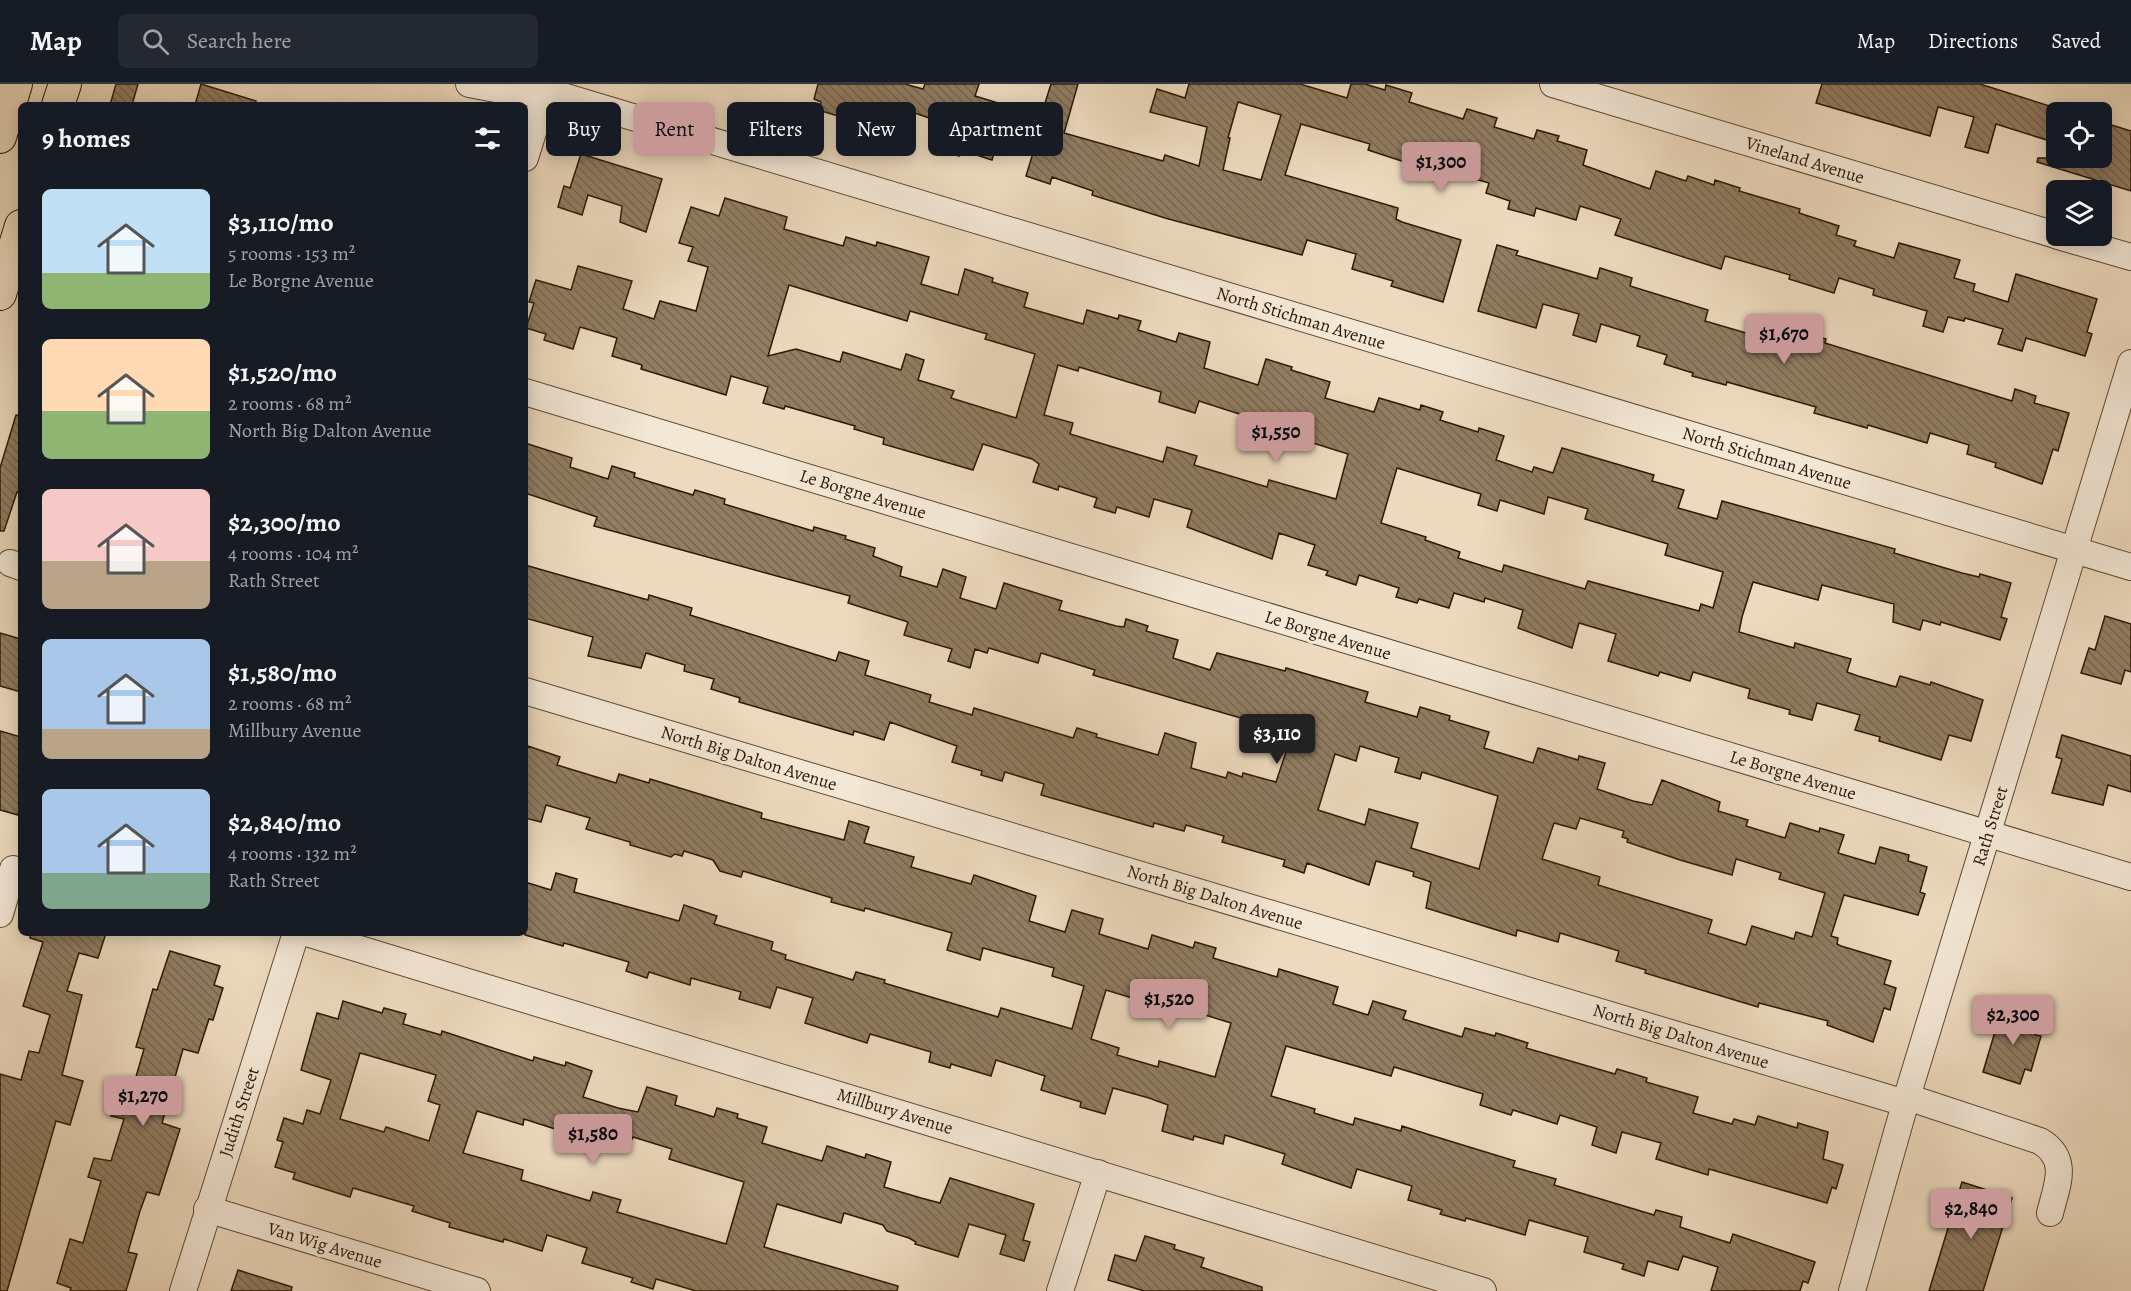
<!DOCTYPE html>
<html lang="en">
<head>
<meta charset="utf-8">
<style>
  :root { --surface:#171b24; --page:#242831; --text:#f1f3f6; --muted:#9ea1a6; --line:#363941; --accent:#c59692 }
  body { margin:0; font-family:Alegreya,serif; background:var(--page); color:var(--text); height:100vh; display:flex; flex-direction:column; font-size:22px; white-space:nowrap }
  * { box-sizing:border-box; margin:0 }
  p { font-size:20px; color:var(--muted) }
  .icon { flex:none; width:33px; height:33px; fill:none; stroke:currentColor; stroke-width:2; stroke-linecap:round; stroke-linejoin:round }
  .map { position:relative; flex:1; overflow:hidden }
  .side { position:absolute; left:18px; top:18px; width:510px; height:834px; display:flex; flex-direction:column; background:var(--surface); border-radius:9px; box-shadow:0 3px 15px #0003 }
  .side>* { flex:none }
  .hud { position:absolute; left:546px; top:18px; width:570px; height:54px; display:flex; gap:12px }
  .fabs { position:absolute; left:2046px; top:18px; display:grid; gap:12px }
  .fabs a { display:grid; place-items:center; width:66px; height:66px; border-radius:9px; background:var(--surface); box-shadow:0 3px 15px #0003; font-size:30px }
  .price { position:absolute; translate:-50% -51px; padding:0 14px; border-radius:6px; background:var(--accent); color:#111; font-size:20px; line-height:39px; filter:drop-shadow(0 2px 3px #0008) }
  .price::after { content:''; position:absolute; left:50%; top:36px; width:18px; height:14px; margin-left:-9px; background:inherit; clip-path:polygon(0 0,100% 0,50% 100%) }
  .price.selected { background:#222; color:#fff }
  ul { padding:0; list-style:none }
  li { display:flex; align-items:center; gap:18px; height:150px; padding:0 24px }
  li span { display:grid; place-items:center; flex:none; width:168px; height:120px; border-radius:9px; color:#555 }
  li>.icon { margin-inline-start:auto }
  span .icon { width:72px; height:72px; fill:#fffc; stroke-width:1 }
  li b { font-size:26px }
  h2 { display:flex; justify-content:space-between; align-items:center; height:72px; padding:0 24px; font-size:26px }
  .chip { padding:0 21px; border-radius:9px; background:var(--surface); box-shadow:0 3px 15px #0003; font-size:21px; line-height:54px }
  .chip.selected { background:var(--accent); color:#111 }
  header { display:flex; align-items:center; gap:36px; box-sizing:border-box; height:84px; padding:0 30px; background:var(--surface); border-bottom:2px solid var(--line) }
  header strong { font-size:28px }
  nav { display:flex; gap:33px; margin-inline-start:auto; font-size:21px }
  .search { width:420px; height:54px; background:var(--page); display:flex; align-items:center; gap:15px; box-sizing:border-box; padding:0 21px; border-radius:9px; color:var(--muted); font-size:22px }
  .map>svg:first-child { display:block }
  .building { fill:url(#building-back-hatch); stroke:#2e1900; stroke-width:1.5; fill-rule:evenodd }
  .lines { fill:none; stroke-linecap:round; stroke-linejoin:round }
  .minor-casing { stroke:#5e4930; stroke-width:28 }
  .major-casing { stroke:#2e1900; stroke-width:34 }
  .minor { stroke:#f3e7d5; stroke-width:26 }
  .major { stroke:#eddabe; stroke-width:32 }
  .labels { text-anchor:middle; stroke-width:6; stroke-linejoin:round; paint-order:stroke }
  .street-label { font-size:18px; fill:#2e1900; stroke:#f3e7d5 }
</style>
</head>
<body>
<header>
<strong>Map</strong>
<div class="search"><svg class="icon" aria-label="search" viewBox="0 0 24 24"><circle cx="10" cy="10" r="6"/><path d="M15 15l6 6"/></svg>Search here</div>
<nav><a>Map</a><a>Directions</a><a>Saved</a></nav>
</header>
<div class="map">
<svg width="2131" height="1207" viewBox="0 0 2131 1207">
  <defs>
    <pattern id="building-back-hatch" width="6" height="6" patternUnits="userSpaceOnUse" patternTransform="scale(1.5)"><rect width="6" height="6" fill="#917d63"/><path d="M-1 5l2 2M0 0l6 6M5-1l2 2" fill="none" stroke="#77664f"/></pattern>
  </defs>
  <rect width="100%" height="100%" fill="#eddabe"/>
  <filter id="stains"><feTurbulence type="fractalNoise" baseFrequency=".00333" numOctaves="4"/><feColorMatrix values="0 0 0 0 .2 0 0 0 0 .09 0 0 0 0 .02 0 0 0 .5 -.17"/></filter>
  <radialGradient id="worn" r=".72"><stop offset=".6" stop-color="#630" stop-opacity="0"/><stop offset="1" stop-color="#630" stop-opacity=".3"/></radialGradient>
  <g class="building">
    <polygon points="116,0 138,0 132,21 110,21"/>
    <polygon points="201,0 256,17 255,21 195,21"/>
    <path d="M818 0H905L923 5 925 0H979L975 12 1041 32 1051 0H1078L1064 49 1163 77 1165 71 1199 82 1207 43 1150 28 1157 5 1185 14 1189 0H1300L1347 14 1351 0H1365L1385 6 1386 1 1412 9 1409 18 1463 35 1467 25 1497 34 1494 43 1534 55 1537 46 1559 52 1557 57 1587 66 1583 81 1650 105 1656 87 1686 97 1688 92 1714 101 1715 96 1740 104 1739 107 1800 125 1799 129 1839 142 1836 151 1856 157 1854 162 1894 174 1899 159 1960 176 1954 194 1975 200 1973 207 2008 218 2016 190 2097 215 2087 248 2092 250 2085 272 2026 254 2022 267 1998 260 2003 245 1965 234 1964 237 1948 233 1943 248 1923 242 1927 227 1873 211 1874 205 1839 194 1834 209 1789 195 1790 191 1725 172 1721 185 1615 151 1621 135 1580 122 1576 136 1536 124 1534 132 1508 125 1510 117 1486 109 1489 99 1418 79 1417 82 1368 66 1370 60 1301 40 1285 91 1398 124 1396 135 1402 138 1461 156 1443 218 1391 202 1393 197 1352 185 1356 170 1307 156 1302 171 1165 134 1092 111 1093 107 1052 93 1050 100 1026 92 1033 69 997 59 992 76 961 66 959 72 933 64 941 38 906 26 887 22 878 48 847 39 848 35 818 26 821 18 814 15ZM1238 18 1281 31 1261 96 1223 86 1230 54H1228Z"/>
    <polygon points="1822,0 1980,0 2056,24 2056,59 1996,40 1988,69 1965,63 1974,33 1938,23 1930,52 1816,19"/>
    <polygon points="2102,38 2131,47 2131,107 2037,78 2038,74 2102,74"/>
    <polygon points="581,70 662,95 646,148 620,138 622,122 588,111 582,131 558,123 564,102 570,104"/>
    <path d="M725 114 787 133 784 145 843 162 846 153 876 162 877 158 929 173 921 200 958 211 965 185 993 194 992 198 1028 209 1024 223 1083 240 1087 226 1118 235 1119 231 1141 237 1138 246 1176 258 1179 249 1210 258 1204 284 1223 290 1258 301 1266 275 1292 283 1291 286 1330 298 1325 314 1374 328 1379 314 1420 326 1421 321 1443 328 1440 336 1478 348 1479 344 1504 352 1496 376 1532 388 1534 383 1553 389 1562 364 1654 391 1652 397 1684 406 1678 424 1717 435 1722 417 1895 465 1894 469 1962 489 1979 493 1980 490 2011 499 2001 533 2007 535 2000 556 1941 538 1940 541 1923 536 1920 546 1893 538 1894 520 1822 501 1818 516 1753 498 1742 533 1739 548 1794 564 1795 559 1851 575 1847 588 1858 592 1896 603 1900 592 1930 601 1931 598 1983 616 1971 657 1949 651 1941 676 1879 657 1880 653 1855 646 1860 631 1817 619 1812 636 1789 630 1790 626 1748 614 1750 605 1693 588 1690 597 1660 588 1658 592 1608 577 1616 550 1579 539 1572 564 1518 544 1523 526 1485 514 1484 518 1454 509 1449 524 1419 515 1417 519 1396 513 1399 504 1359 491 1356 501 1326 491 1328 487 1308 481 1315 461 1279 449 1272 475 1187 443 1192 426 1154 415 1149 433 1117 423 1115 429 1094 423 1097 414 1059 402 1058 406 1033 398 1039 380 1032 375 983 360 973 386 883 360 884 354 854 345 855 342 785 322 784 325 763 319 768 303 731 292 726 311 641 285 642 281 612 272 617 254 580 243 573 265 544 256 546 250 526 244 534 219 529 218 536 196 571 206 578 182 632 197 623 225 654 235 660 217 696 227 708 183 688 177 693 163 679 159 691 123 719 132ZM789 201 907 237 910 227 987 250 985 255 1035 270 1016 334 951 314 954 307 918 296 924 276 906 270 901 286 843 268 840 278 796 265 768 272ZM1058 281 1078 287 1079 283 1161 308 1159 318 1195 329 1199 317 1258 336 1256 341 1348 370 1336 415 1269 396 1267 403 1194 381 1197 372 1167 363 1163 378 1070 350 1073 339 1044 331ZM1397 384 1481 410 1478 421 1497 427 1500 416 1544 430 1548 413 1588 425 1585 435 1668 460 1665 471 1723 488 1713 524 1701 520 1699 527 1588 497 1585 505 1504 481 1502 488 1458 474 1460 468 1425 456 1426 453 1381 439Z"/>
    <polygon points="1497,161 1518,167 1516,171 1597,195 1600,184 1632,194 1630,202 1708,226 1705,237 1770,256 1775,240 1826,255 1825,259 2012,317 2015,305 2036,312 2034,319 2069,329 2058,367 2053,365 2042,400 1995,383 1996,379 1967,370 1969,361 1930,349 1927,359 1868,341 1867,344 1814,329 1816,323 1727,298 1726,301 1692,292 1693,289 1664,280 1667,271 1637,262 1640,252 1601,240 1596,258 1573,251 1579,230 1543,220 1536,244 1478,227"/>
    <polygon points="16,331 21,332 21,409 17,408 4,447 0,447 0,384"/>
    <path d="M525 359 572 374 570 383 608 395 612 382 635 389 634 393 693 411 695 406 725 415 724 420 813 447 814 443 846 452 845 455 875 464 873 472 902 483 900 492 937 503 943 485 966 493 960 514 996 525 1004 499 1062 517 1059 526 1116 542 1124 543 1126 535 1148 542 1146 547 1178 556 1173 574 1210 586 1217 569 1285 587 1286 584 1368 608 1365 618 1417 633 1420 623 1450 632 1449 636 1489 648 1484 664 1533 679 1538 664 1578 676 1579 672 1605 679 1597 705 1633 717 1652 721 1662 696 1720 718 1718 727 1748 736 1746 742 1785 754 1790 739 1819 748 1820 744 1844 751 1838 769 1875 780 1880 763 1909 771 1908 777 1927 783 1920 808 1925 810 1918 831 1844 811 1831 852 1838 854 1837 860 1841 862 1891 877 1884 900 1896 904 1890 926 1884 924 1873 958 1827 941 1828 937 1759 919 1758 923 1645 889 1646 886 1616 877 1619 867 1560 849 1558 858 1517 846 1516 852 1426 824 1431 798 1413 792 1414 788 1376 777 1369 801 1307 779 1304 789 1283 782 1285 776 1222 758 1224 752 1186 741 1184 747 1154 739 1153 743 1041 711 1044 700 1005 688 1002 697 981 691 982 687 952 678 957 662 890 638 884 656 854 647 853 651 739 618 740 614 711 605 714 595 684 587 685 581 646 569 641 584 588 572 593 553 525 534V481L648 516 649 511 692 524 690 531 836 577 839 568 869 577 865 591 931 611 929 618 972 631 974 624 1073 654 1077 644 1097 650 1096 653 1158 671 1165 649 1196 659 1191 684 1226 694 1228 688 1242 693 1243 689 1276 698 1291 653 1257 643 1258 639 1093 591 1095 586 1041 569 1038 579 989 564 987 569 975 565 970 584 948 577 952 565 904 551 908 538 848 519 850 512 594 442 597 433 525 409ZM1360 662 1399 674 1395 688 1420 695 1422 688 1498 712 1479 785 1411 764 1418 739 1369 725 1365 741 1318 726 1335 670 1356 677ZM1580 734 1624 747 1622 753 1628 755 1627 758 1680 776 1732 791 1736 775 1781 789 1779 795 1825 809 1812 853 1796 848 1794 855 1752 842 1746 861 1708 849 1712 836 1598 801 1600 793 1542 775 1554 739 1576 745Z"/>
    <polygon points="2105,532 2131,540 2131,588 2125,586 2121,600 2081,589 2089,564 2095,566"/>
    <polygon points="0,549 21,555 21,608 0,602"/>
    <polygon points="0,647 21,653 21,719 18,731 0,726"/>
    <polygon points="2062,651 2131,672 2131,708 2108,701 2103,721 2052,709 2062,675 2056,673"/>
    <path d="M528 662 560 673 557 681 616 699 619 690 649 699 650 695 762 729 761 734 844 756 849 737 869 743 864 759 914 773 911 783 971 800 974 791 1036 812 1029 837 1065 848 1072 826 1103 835 1099 850 1148 865 1152 851 1193 864 1195 858 1216 864 1213 874 1277 893 1279 885 1338 903 1333 920 1368 931 1373 917 1406 927 1403 935 1462 953 1465 944 1495 952 1496 949 1528 959 1526 964 1615 990 1617 985 1647 994 1646 998 1698 1013 1693 1029 1732 1040 1734 1035 1755 1041 1758 1032 1797 1044 1798 1039 1828 1048 1823 1075 1843 1081 1836 1105 1832 1103 1827 1119 1709 1085 1708 1091 1656 1075 1661 1059 1622 1048 1616 1069 1592 1061 1597 1043 1560 1031 1557 1040 1513 1026 1511 1031 1480 1021 1483 1010 1394 983 1391 992 1286 962 1271 1012 1315 1025 1314 1029 1353 1041 1355 1034 1401 1047 1402 1042 1430 1051 1515 1077 1513 1083 1556 1095 1554 1101 1654 1131 1656 1126 1682 1133 1680 1143 1730 1159 1733 1150 1815 1178 1808 1199 1803 1197 1800 1207H1711L1718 1183 1683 1172 1678 1186 1648 1177 1644 1192 1622 1185 1624 1180 1584 1168 1588 1153 1529 1136 1525 1151 1466 1134 1465 1137 1440 1130 1442 1126 1408 1116 1412 1102 1357 1085 1351 1104 1282 1080 1285 1070 1225 1051 1223 1060 1194 1052 1193 1056 1162 1047 1168 1021 1149 1014 1113 1004 1105 1030 1080 1023 1081 1018 1041 1006 1045 992 996 976 991 992 951 980 950 984 929 978 931 968 870 950 867 959 805 939 813 914 777 903 770 924 739 915 741 908 691 894 690 901 649 888 647 894 626 887 629 878 564 859 563 862 525 851V798L551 806 556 789 577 795 574 808 679 837 684 821 717 832 714 840 773 858 771 866 786 871 785 875 853 896 856 888 885 896 884 899 998 933 1001 924 1072 945 1084 902 1052 892 1054 884 983 864 980 876 947 866 952 849 865 824 864 827 831 818 832 814 743 787 741 793 720 787 713 776 684 767 682 772 675 770 671 773 630 761V758L586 745 590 734 546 721 541 738 525 734V672ZM1106 906 1158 922 1160 917 1231 939 1215 993 1159 977 1158 983 1117 971 1119 964 1091 955Z"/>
    <polygon points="30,849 106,849 98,874 79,869 67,907 82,911 62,991 83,997 70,1041 56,1037 7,1207 0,1207 0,990 21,996 29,967 39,969 50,931 23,922 43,858 30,854"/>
    <polygon points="170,867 220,882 214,901 223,904 213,936 209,935 198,969 183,965 162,1039 180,1045 159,1111 147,1108 140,1127 128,1168 137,1170 126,1207 70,1207 71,1204 57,1199 70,1155 83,1159 101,1097 88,1093 94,1074 111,1077 124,1035 111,1032 119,1006 131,1010 144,965 136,963 153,905 157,906"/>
    <path d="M343 917 382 929 384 924 406 930 403 940 441 951 442 947 533 977 534 973 565 982 566 978 592 987 583 1013 618 1024 638 1028 647 1003 677 1012 675 1021 714 1033 717 1024 738 1030 737 1034 767 1043 762 1059 822 1077 827 1062 865 1074 866 1070 891 1078 884 1103 921 1114 940 1119 950 1094 1034 1120 1023 1156 1030 1158 1024 1177 1000 1170 1006 1151 969 1140 958 1173 915 1160 916 1158 909 1154 887 1147 883 1141 844 1129 841 1139 777 1120 764 1163 898 1202 897 1207H696L656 1195 653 1205 631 1198 633 1194 582 1179 587 1164 547 1151 542 1167 504 1155 503 1158 449 1143 450 1139 412 1127 414 1122 353 1104 350 1113 293 1095 295 1089 275 1083 283 1058 277 1056 284 1034 303 1040 307 1026 320 1030 331 996 301 986 317 929 338 935ZM360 969 436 991 428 1017 440 1021 429 1057 386 1043 384 1048 340 1035ZM477 1027 523 1041 524 1035 577 1052 580 1045 600 1052 602 1045 632 1055 633 1053 672 1065 669 1075 744 1098 726 1160 617 1128 621 1116 593 1108 590 1117 521 1096 523 1086 463 1069Z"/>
    <polygon points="2002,924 2039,935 2035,951 2041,952 2031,987 2025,985 2020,1000 1983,988"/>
    <polygon points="1962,1098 2012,1114 2004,1139 1983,1207 1929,1207"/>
    <polygon points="1145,1152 1175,1161 1174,1165 1204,1174 1201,1183 1262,1203 1262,1207 1144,1207 1108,1196 1115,1171 1136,1177"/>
    <polygon points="238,1186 292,1203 291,1207 231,1207"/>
  </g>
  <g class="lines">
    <defs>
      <g id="minor">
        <polyline points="469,0 516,9 546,7 2131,483"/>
        <polyline points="1553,0 2056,151"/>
        <polyline points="525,74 548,0"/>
        <polyline points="2058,152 2131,173"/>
        <polyline points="525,308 2131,793"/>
        <polyline points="10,479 21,483"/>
        <polyline points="525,607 1905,1019"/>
        <polyline points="0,830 13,785"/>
        <polyline points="307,849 1483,1207"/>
        <path d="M1907 1013 2040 1057C2070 1075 2057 1101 2050 1129"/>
        <polyline points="207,1125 477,1207"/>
        <polyline points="183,1207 296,849"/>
        <polyline points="1060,1207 1098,1089"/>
        <polyline points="1852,1207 1907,1013 2131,279"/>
      </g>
      <g id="major">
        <polyline points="58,21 65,0"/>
        <polyline points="0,53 16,0"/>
        <polyline points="0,210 21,142"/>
      </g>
    </defs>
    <use href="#minor" class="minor-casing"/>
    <use href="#major" class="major-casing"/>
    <use href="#minor" class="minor"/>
    <use href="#major" class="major"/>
  </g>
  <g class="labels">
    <g class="street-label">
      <text transform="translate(1805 76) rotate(17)" y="6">Vineland Avenue</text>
      <text transform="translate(1301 234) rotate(17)" y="6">North Stichman Avenue</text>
      <text transform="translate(1767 374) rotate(17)" y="6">North Stichman Avenue</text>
      <text transform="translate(863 410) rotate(17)" y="6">Le Borgne Avenue</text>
      <text transform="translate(1328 551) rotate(17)" y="6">Le Borgne Avenue</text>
      <text transform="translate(749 674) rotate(17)" y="6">North Big Dalton Avenue</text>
      <text transform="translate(1793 691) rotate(17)" y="6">Le Borgne Avenue</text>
      <text transform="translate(1990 742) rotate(-73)" y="6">Rath Street</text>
      <text transform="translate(1215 813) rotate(17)" y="6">North Big Dalton Avenue</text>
      <text transform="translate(1681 952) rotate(17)" y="6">North Big Dalton Avenue</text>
      <text transform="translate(895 1027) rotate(17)" y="6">Millbury Avenue</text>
      <text transform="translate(239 1028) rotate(-72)" y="6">Judith Street</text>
      <text transform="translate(325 1161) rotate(17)" y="6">Van Wig Avenue</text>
    </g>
  </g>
  <rect width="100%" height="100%" filter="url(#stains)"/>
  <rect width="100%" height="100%" fill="url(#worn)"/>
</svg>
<div class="fabs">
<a><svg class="icon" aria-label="locate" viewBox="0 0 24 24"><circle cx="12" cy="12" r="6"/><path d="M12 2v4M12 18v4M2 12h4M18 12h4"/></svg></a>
<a><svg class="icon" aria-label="layers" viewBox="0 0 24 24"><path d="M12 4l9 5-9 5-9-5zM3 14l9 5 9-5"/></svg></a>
</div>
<b class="price" style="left:1441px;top:109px">$1,300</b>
<b class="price" style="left:1784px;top:281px">$1,670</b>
<b class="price" style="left:1276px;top:379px">$1,550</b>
<b class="price selected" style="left:1277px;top:681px">$3,110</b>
<b class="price" style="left:1169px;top:946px">$1,520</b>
<b class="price" style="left:2013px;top:962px">$2,300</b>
<b class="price" style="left:143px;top:1043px">$1,270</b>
<b class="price" style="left:593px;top:1081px">$1,580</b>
<b class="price" style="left:1971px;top:1156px">$2,840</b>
<div class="hud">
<a class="chip">Buy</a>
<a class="chip selected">Rent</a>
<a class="chip">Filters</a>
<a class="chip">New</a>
<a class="chip">Apartment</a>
</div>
<section class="side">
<h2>9 homes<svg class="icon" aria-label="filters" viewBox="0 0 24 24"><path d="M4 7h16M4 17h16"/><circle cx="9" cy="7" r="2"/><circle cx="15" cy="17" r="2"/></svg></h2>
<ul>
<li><span style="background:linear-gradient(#bfe0f5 70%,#8fb573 0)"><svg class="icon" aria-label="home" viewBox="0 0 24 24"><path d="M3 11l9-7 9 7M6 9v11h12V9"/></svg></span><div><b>$3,110/mo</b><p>5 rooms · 153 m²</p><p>Le Borgne Avenue</p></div></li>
<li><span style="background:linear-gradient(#ffd9b3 60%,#8fb573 0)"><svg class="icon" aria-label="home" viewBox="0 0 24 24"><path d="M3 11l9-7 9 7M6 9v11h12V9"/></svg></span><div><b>$1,520/mo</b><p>2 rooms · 68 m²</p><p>North Big Dalton Avenue</p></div></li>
<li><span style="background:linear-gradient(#f6c9c9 60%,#b9a48a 0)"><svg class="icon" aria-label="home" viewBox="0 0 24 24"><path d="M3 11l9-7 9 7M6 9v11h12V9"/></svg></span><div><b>$2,300/mo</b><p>4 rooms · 104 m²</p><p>Rath Street</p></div></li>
<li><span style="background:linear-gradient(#a9c7e8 75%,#b9a48a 0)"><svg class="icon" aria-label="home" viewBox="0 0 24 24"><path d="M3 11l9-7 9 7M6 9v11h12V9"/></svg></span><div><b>$1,580/mo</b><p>2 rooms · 68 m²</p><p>Millbury Avenue</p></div></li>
<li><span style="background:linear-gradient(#a9c7e8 70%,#7fa58c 0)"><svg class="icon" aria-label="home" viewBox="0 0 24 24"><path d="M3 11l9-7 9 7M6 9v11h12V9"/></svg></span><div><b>$2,840/mo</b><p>4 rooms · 132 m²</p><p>Rath Street</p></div></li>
</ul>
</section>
</div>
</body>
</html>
